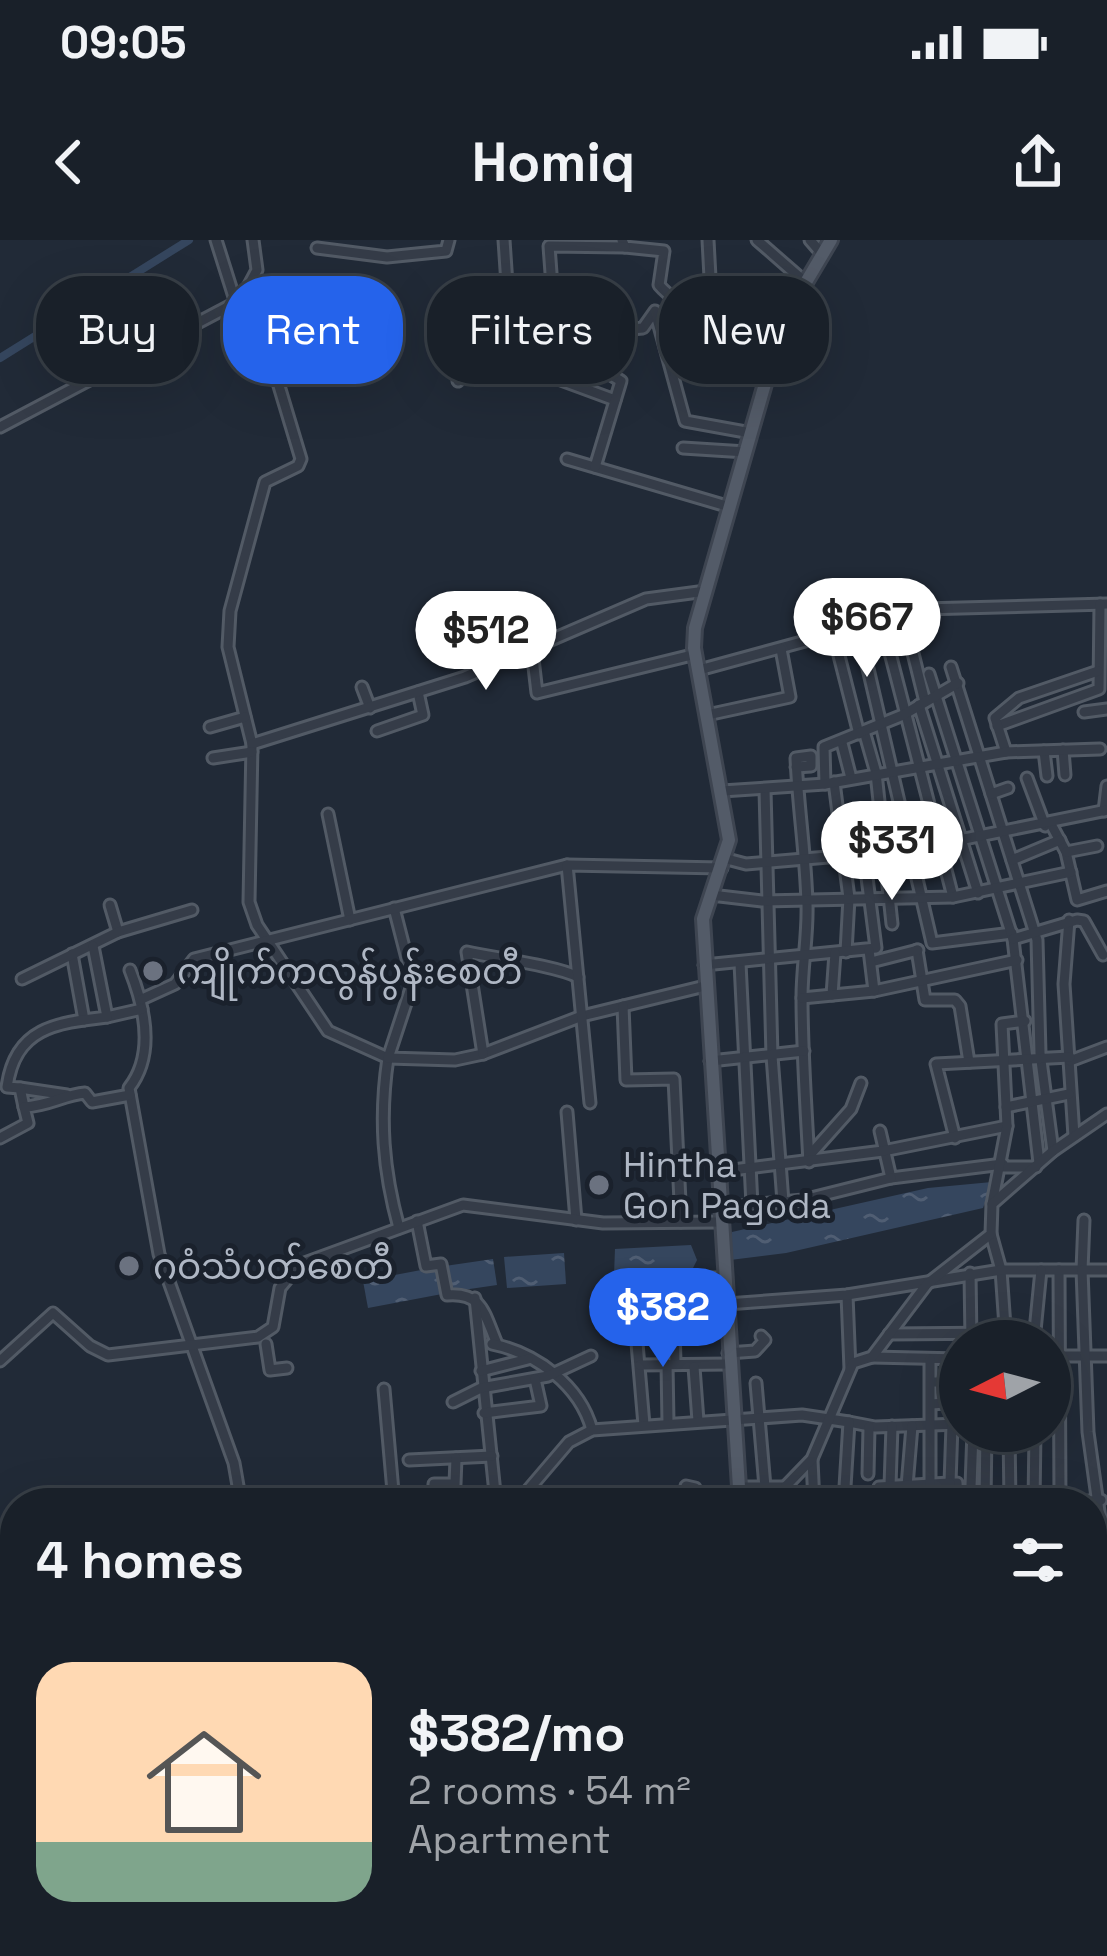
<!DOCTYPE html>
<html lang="en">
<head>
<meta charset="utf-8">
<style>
  :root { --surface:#192029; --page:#262d35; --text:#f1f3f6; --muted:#9fa3a8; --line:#373e46; --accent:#2563eb }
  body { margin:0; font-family:"Space Grotesk","Noto Sans Myanmar",sans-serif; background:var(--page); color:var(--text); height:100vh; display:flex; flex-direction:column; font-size:45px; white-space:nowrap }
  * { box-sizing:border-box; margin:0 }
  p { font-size:39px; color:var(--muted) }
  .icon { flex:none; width:66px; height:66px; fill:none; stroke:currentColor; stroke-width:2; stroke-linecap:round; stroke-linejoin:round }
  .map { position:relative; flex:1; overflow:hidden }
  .drawer { position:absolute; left:0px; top:1248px; width:1107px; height:468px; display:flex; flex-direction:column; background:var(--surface); border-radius:48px 48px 0 0; box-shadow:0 12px 48px #0002,0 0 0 3px var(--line) }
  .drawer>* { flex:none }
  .top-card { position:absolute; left:36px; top:36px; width:1035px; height:108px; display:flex; gap:24px }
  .needle { width:78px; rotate:264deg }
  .buttons { position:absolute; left:939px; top:1080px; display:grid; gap:24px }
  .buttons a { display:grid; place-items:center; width:132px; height:132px; border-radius:50%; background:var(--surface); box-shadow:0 12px 48px #0002,0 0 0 3px var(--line); font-size:60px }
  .price { position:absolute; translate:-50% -102px; padding:0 27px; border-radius:42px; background:#fff; color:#222; font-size:39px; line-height:78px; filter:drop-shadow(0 3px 6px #0008) }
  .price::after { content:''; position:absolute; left:50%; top:72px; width:36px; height:27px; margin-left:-18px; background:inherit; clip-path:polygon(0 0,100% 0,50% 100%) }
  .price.current { background:var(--accent); color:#fff }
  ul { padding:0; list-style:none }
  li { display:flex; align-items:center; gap:36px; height:300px; padding:0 36px }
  li span { display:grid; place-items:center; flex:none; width:336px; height:240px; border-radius:36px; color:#555 }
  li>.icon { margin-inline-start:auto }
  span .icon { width:144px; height:144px; fill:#fffc; stroke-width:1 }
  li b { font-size:51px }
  h2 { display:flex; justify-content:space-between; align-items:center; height:144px; padding:0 36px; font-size:51px }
  .pill { padding:0 42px; border-radius:48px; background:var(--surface); box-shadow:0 12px 48px #0002,0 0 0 3px var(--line); font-size:42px; line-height:108px }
  .pill.current { background:var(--accent); color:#fff }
  .status { display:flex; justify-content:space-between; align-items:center; height:84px; padding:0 60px; background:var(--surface); direction:ltr }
  .status svg { height:33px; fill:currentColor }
  header { display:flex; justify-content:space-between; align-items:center; height:156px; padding:0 36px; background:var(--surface); font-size:54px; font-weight:800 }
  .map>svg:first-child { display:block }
  .water { fill:url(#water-ripples) }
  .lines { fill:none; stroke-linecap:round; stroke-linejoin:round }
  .river { stroke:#35465e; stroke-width:8 }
  .minor-casing { stroke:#525a65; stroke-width:15 }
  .major-casing { stroke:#3e4551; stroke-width:18 }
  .highway-casing { stroke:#3f4752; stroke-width:21 }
  .minor { stroke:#353c48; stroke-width:9 }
  .major { stroke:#535b68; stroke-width:12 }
  .highway { stroke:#6d6352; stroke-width:15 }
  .worship-dot { fill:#6b7280; stroke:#1a212c; stroke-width:4.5 }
  .labels { text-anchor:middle; stroke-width:10; stroke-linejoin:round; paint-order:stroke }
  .poi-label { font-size:36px; fill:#afb7c4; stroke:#1a212c; text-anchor:start }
</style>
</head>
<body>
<div class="status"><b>09:05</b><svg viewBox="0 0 49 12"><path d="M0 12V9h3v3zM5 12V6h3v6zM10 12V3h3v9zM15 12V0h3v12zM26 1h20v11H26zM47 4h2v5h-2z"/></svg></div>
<header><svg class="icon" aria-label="back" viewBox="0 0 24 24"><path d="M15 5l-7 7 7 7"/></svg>Homiq<svg class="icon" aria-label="share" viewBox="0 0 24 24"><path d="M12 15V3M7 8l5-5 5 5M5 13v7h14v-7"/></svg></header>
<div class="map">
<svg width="1107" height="1716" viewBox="0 0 1107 1716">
  <defs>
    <pattern id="water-ripples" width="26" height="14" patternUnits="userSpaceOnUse" patternTransform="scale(3)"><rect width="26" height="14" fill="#35465e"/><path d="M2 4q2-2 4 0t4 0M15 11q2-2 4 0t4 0" fill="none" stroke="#505e73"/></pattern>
  </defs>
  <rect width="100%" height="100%" fill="#212a37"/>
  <g class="water">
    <polygon points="992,942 983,968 786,1013 730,1020 732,992 928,948"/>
    <polygon points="691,1005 697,1020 691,1032 614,1036 615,1009"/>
    <polygon points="564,1013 566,1044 507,1048 504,1017"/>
    <polygon points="493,1019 497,1045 449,1052 445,1026"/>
    <polygon points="437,1027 442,1054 368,1068 363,1041"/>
  </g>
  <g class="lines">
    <polyline class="river" points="0,118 189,0"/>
    <defs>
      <g id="minor">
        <path d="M216 0 234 57 245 56 270 116 301 219 298 226 265 242 230 371 228 407 252 504 249 662 257 685 328 791 388 818C379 878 383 930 399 988"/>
        <polyline points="504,0 509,74 550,76"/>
        <path d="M622 0 625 7 664 11 659 45C687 78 741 78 781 86"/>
        <polyline points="708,0 712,75"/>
        <polyline points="757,0 805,42"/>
        <polyline points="810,0 822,14"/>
        <polyline points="625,7 549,6 555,87 572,94 643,88 655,71 685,181 751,193"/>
        <polyline points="317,8 387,17 446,11 449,0"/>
        <polyline points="436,75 509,74"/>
        <polyline points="665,96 674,90 678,61"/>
        <polyline points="562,116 519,105 512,122 615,160"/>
        <polyline points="458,141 467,112 512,125"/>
        <polyline points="0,187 241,60 257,30 253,0"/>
        <polyline points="683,208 746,212"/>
        <polyline points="567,219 730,267"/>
        <polyline points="595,227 621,141 603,130 607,93"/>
        <polyline points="882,382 953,657"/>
        <polyline points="859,390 932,703 1012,693"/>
        <polyline points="834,396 859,494"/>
        <polyline points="888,402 910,401 925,462"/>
        <polyline points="532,410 537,453 696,414"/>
        <polyline points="951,427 1037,700 1040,813 1053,911"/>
        <polyline points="699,430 923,369 1107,364"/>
        <polyline points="929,434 1013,699 1039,923"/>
        <polyline points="362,447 370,468"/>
        <polyline points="919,465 978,653"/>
        <polyline points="1084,472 1107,469"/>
        <polyline points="707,475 790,457 781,409"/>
        <polyline points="997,486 1099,449 1100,364"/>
        <polyline points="210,487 245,477"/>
        <polyline points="377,491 423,475 418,452"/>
        <polyline points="864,491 876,533 892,684"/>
        <polyline points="842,503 851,538"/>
        <polyline points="252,504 465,437 646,359 706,351"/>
        <polyline points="1063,510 1065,535"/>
        <polyline points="1044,511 1047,536"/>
        <polyline points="1006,512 995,478 1019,458 1098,431"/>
        <polyline points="213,518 252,512"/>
        <path d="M796 527 811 526V516L796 518C798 567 806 616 807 665 808 695 802 726 802 757 802 811 806 867 809 922"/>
        <polyline points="1027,538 1045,586"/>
        <polyline points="834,542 849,658 846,712"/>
        <polyline points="825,544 824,507 903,475 958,443"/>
        <polyline points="765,550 772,816 783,962"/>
        <polyline points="722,551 825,544 1006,512 1100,509"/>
        <polyline points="991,554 1008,548"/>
        <polyline points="1104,571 1107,546"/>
        <polyline points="328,574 350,680"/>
        <polyline points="840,581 881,574"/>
        <polyline points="1051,584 1066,612 1077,660 1107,651"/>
        <polyline points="1066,612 1097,606"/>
        <polyline points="727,619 746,624 910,610 1107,570"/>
        <polyline points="1012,620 1060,600"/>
        <polyline points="711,655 762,661 953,657 1071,632"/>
        <polyline points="110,665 118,692"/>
        <polyline points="394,668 413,742 388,818 455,820 483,814 582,776 705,746"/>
        <polyline points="1069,680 1064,744 1074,896"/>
        <polyline points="1013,699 1077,680 1084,681 1103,715"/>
        <polyline points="917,710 925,760 955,760 960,766 969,822"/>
        <polyline points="72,714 84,780"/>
        <polyline points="871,722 918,710"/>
        <polyline points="740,723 752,965"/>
        <polyline points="704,725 876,708 864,614"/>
        <path d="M130 730C145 768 155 815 129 848L159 1014 234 1223 241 1263"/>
        <polyline points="22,739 118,692 192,670"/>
        <polyline points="874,751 1017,720"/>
        <polyline points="832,755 835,713"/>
        <polyline points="802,758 874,751 869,710"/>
        <polyline points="142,759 175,744 194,719 567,625"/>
        <polyline points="623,766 626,840 674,839 681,982"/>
        <polyline points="107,777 142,769"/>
        <path d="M483 814 467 712C495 718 557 726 578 737"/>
        <polyline points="710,821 804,811"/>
        <polyline points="1070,821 1107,807"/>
        <polyline points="20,848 67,855"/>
        <polyline points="590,863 567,625 722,628"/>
        <path d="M24 867 20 848 7 847C15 788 55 783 107 777L93 706"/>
        <polyline points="1006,867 1069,854"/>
        <polyline points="567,872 576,980"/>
        <polyline points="880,891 891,938 1003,924"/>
        <path d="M0 898 28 883 24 867C49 866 63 855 85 853L92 862 130 855"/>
        <polyline points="955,898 936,824 1070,817"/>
        <polyline points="809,916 851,869 861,843"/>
        <polyline points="1003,927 1036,927"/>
        <polyline points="717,932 883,911 1007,886"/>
        <polyline points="992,964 1007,886 1002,784 1025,781"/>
        <polyline points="719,968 803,960 891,938"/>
        <path d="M417 981 426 1026 441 1024 447 1055C483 1052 484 1074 497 1104"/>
        <polyline points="991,994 1001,1030 1006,1101"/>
        <polyline points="1059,1030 1060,1263"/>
        <polyline points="970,1033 971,1101"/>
        <polyline points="847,1055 850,1129"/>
        <polyline points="475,1058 496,1263"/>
        <polyline points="727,1064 847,1055 1001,1030 1082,1030 1084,980"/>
        <polyline points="673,1076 669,1038 723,1038"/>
        <polyline points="673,1079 674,1074 698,1065"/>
        <polyline points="635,1080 644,1185"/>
        <polyline points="889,1094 1005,1093"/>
        <polyline points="1034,1101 1041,1030"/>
        <polyline points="266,1104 270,1130 287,1128"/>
        <path d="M492 1104C536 1113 580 1145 592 1190"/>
        <polyline points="728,1113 755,1111 765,1100 761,1096"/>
        <polyline points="1050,1116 1107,1116"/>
        <polyline points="872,1117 960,1119"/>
        <polyline points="0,1121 53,1073 90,1106 108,1115 258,1097 273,1087 280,1048 299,1025 463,965 603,983 719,982"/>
        <polyline points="675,1123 674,1085 697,1084"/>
        <polyline points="667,1124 668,1183"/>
        <polyline points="640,1125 728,1124"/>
        <polyline points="694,1127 698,1181"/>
        <polyline points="481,1131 528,1119"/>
        <polyline points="931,1142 960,1142"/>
        <polyline points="756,1143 765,1247"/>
        <polyline points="384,1149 394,1263"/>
        <polyline points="453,1162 481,1148 548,1136 591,1116"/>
        <polyline points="931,1164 960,1162"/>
        <polyline points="484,1173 541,1166 535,1139"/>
        <polyline points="849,1182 875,1187 960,1184"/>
        <polyline points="952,1185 950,1243 957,1243 958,1263"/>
        <polyline points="1009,1191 1010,1263"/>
        <polyline points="409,1220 492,1216"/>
        <polyline points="812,1220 814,1263"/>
        <polyline points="868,1234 869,1187"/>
        <polyline points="686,1246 695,1248 696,1260 740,1257"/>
        <polyline points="890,1246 892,1186"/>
        <polyline points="907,1246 912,1186"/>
        <polyline points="971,1246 973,1191"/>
        <polyline points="739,1247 785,1247"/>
        <polyline points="433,1263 434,1244 455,1244 456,1218"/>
        <polyline points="517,1263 569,1202 592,1190 802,1175 849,1182 844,1263"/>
        <polyline points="787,1263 785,1247 812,1219 853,1123 872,1117 927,1044 991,994 992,964 1053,911 1107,874"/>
        <polyline points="878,1263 879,1247 950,1243"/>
        <polyline points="930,1263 930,1119"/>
        <polyline points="985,1263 986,1191"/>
        <polyline points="1034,1263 1035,1191"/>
        <polyline points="1068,1263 1101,1260"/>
        <polyline points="1105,1315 1088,1192 1082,1030 1107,1030"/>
        <polyline points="1092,1358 1107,1357"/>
        <polyline points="0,1400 15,1409"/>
        <polyline points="0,1451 15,1459"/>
        <polyline points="0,1489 15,1467"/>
        <polyline points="0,1523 15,1519"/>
        <polyline points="3,1567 15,1566"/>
        <polyline points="0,1591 15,1592"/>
        <polyline points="0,1620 15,1622"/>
        <polyline points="1103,1629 1106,1716"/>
        <polyline points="0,1644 15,1646"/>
        <polyline points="0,1671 15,1672"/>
        <polyline points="156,1701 156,1716"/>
        <polyline points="170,1701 172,1716"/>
        <polyline points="278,1701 278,1716"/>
        <polyline points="304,1701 345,1703"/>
        <polyline points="681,1701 683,1716"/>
        <polyline points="826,1701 826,1716"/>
        <polyline points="865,1701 867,1716"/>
        <polyline points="940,1701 940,1716"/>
        <polyline points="964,1701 964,1716"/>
        <polyline points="993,1701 994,1716"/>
        <polyline points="1020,1701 1021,1716"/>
        <polyline points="1049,1701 1050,1716"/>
        <polyline points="1078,1701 1079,1716"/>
        <polyline points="196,1716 199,1701"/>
        <polyline points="252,1716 253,1704"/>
      </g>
      <g id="major">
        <polyline points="740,1263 703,679 729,600 694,408 695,388 783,81 831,0"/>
        <polyline points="779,1701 781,1716"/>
      </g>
      <g id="highway">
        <polyline points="0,1382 15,1390"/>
        <polyline points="399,1701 416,1716"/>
      </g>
    </defs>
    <use href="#minor" class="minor-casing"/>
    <use href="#major" class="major-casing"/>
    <use href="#highway" class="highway-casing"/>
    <use href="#minor" class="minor"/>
    <use href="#major" class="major"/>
    <use href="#highway" class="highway"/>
  </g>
  <g class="worship-dot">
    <circle cx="153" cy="731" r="12"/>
    <circle cx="599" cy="945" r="12"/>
    <circle cx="129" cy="1026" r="12"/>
  </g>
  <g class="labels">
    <g class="poi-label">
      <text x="177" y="744">ကျိုက်ကလွန်ပွန်းစေတီ</text>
      <text x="623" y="937">Hintha<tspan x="623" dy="41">Gon Pagoda</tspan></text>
      <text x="153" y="1039">ဂဝံသံပတ်စေတီ</text>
    </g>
  </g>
</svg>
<div class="buttons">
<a><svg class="needle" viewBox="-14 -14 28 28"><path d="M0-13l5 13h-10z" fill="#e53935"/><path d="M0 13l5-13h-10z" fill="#9fa3a8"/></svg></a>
</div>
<b class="price" style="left:867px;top:440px">$667</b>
<b class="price" style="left:486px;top:453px">$512</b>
<b class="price" style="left:892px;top:663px">$331</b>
<b class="price current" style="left:663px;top:1130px">$382</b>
<div class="top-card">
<a class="pill">Buy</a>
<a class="pill current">Rent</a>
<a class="pill">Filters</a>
<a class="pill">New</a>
</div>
<section class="drawer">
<h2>4 homes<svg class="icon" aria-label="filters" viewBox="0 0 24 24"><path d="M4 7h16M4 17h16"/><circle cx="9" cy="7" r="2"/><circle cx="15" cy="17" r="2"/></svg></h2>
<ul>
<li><span style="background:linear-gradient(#ffd9b3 75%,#7fa58c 0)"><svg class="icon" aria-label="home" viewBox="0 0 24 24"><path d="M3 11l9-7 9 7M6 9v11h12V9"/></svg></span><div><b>$382/mo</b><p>2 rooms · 54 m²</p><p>Apartment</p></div></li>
</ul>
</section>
</div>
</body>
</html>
